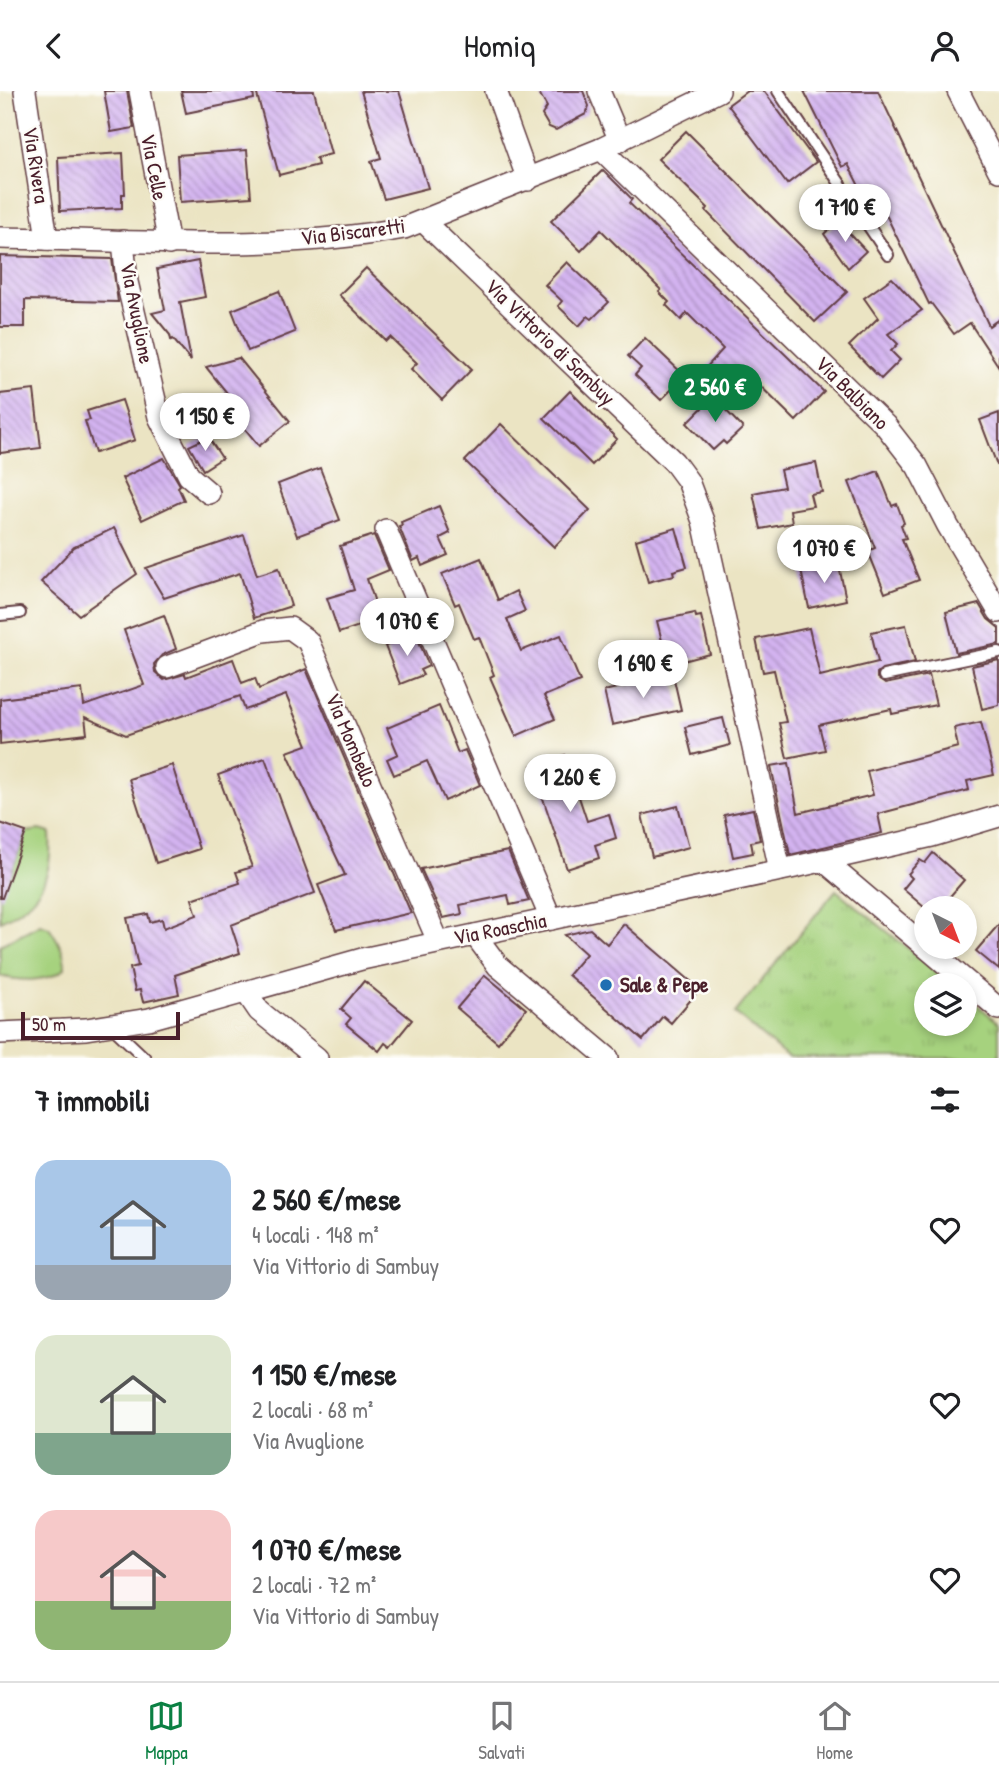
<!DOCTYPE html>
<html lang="it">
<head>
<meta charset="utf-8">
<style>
  :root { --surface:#fff; --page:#f2f2f2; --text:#202124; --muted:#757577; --line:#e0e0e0; --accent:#0b8043 }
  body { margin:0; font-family:"Patrick Hand",sans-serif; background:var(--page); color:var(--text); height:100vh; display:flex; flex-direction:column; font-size:26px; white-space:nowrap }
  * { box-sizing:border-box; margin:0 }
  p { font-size:23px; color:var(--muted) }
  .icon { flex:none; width:38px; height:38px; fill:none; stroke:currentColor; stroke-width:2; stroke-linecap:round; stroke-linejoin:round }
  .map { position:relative; height:967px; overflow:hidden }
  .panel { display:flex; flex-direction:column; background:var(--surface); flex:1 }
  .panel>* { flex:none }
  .needle { width:46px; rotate:138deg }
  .buttons { position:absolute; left:914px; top:805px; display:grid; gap:14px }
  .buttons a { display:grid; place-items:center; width:63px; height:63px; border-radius:50%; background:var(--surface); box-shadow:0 4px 10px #0003; font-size:35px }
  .scale { position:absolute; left:21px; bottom:18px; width:159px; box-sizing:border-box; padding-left:7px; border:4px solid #4a1f2b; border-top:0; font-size:19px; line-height:24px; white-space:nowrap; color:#4a1f2b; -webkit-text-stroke:5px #fdfcf7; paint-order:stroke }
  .price { position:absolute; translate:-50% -60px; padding:0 16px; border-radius:24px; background:#fff; color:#222; font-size:23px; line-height:46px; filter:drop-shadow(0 2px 4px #0008) }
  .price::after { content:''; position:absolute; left:50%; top:42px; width:21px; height:16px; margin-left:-10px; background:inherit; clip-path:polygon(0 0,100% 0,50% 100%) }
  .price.selected { background:var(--accent); color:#fff }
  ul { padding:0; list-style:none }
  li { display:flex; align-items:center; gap:21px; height:175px; padding:0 35px }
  li span { display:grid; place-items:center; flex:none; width:196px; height:140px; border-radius:21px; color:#555 }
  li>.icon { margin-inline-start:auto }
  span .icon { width:84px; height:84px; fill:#fffc; stroke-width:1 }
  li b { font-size:30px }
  h2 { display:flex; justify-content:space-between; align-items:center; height:84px; padding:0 35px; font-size:30px }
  header { display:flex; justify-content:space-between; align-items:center; height:91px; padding:0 35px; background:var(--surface); font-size:32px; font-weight:600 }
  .tab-bar { display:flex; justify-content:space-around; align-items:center; height:98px; border-top:2px solid var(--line); background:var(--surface); font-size:19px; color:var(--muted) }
  .tab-bar a { display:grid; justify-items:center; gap:4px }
  .tab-bar .selected { color:var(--accent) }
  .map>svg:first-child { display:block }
  .grass { fill:url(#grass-tufts); stroke:#787854; stroke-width:2 }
  .garden { fill:#a6d27e; stroke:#787854; stroke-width:2 }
  .building { fill:url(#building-back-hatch) }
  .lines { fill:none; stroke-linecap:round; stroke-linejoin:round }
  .lane-casing { stroke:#623d42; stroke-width:14 }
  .street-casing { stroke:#623d42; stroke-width:24 }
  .lane { stroke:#fff; stroke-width:10 }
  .street { stroke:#fff; stroke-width:21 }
  .poi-dot { fill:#1f6fb2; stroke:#fdfcf7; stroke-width:2.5 }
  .labels { text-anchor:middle; stroke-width:5; stroke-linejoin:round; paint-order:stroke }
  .street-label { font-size:21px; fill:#4a1f2b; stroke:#fdfcf7 }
  .poi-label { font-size:21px; font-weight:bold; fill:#4a1f2b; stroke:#fdfcf7; text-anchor:start }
</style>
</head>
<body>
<header><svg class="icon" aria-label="back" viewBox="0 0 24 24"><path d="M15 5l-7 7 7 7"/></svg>Homiq<svg class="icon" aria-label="person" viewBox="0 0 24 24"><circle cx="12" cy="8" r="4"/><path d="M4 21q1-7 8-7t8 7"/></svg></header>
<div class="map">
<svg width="999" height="967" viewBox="0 0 999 967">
  <defs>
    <pattern id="grass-tufts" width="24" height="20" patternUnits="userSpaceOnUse" patternTransform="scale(1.75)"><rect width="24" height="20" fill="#a6d27e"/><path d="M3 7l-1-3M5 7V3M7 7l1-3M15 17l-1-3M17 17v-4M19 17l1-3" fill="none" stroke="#90b46d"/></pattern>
    <pattern id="building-back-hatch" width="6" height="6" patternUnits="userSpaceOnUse" patternTransform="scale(1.75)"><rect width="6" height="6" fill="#d3b3f0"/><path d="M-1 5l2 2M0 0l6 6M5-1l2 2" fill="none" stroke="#ad91c3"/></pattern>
  </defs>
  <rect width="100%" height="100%" fill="#fdfcf7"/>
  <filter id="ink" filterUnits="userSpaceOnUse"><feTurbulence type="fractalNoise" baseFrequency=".0143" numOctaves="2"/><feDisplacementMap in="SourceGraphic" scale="14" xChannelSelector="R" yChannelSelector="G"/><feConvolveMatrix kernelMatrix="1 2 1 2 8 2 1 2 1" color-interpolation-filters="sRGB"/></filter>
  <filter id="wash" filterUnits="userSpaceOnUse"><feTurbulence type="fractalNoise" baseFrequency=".00686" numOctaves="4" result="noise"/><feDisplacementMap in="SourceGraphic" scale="28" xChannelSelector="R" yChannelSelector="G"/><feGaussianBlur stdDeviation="1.57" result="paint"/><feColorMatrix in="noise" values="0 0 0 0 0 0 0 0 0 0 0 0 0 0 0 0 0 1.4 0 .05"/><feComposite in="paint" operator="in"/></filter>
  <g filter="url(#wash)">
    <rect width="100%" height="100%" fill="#ebe4c3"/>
    <polygon class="grass" points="836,799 953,894 926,894 926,933 964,933 964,903 999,932 999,967 788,967 735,922"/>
    <g class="garden">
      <path d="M40 739 50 742C53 785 41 812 0 830V778L11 782 26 741Z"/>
      <path d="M40 833 49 836C58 849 65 861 65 877 50 892 19 890 0 885V854Z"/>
    </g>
    <g id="blocks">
      <g class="building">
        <polygon points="104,0 127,0 134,37 111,41"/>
        <polygon points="181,0 253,0 254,8 186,22"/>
        <polygon points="256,0 314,0 331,63 316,67 318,74 279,84"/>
        <polygon points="361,0 399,0 428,97 384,108 371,70 381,67"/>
        <polygon points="538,0 583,0 589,15 586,23 556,39 549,36 542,24 547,16"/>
        <polygon points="747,0 764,0 816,71 787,93 728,14"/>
        <polygon points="804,0 878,0 989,235 999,228 999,276 970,232 954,243 931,212 929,213 878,107 867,111 848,73 842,76"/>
        <polygon points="686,40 847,201 815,231 706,120 708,117 658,68"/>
        <polygon points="247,59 251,106 180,111 177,64"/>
        <polygon points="123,62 125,103 122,103 122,117 60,120 58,66"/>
        <polygon points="603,79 632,108 629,112 824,301 796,330 741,276 720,297 703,280 723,258 687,222 681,229 666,214 669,211 659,201 661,199 601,139 581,160 551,130"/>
        <polygon points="838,130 866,160 848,177 824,143"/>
        <polygon points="0,165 112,168 118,211 25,209 25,236 0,236"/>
        <polygon points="198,170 205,206 180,211 191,270 173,248 171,249 170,244 152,222 165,219 157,178"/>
        <polygon points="567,171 609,211 592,228 588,225 579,235 558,215 562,210 545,194"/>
        <polygon points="366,177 472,278 442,309 411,278 417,272 390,246 386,250 339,204"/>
        <polygon points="892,187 922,219 888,243 898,253 891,260 900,269 881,288 849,255 878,227 864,207"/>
        <polygon points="279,200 295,241 248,260 232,219"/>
        <polygon points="645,247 685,285 661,309 635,284 641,277 628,265"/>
        <polygon points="239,267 290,330 259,355 229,318 236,313 206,276"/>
        <polygon points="34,299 41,357 0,362 0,303"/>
        <polygon points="570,300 617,348 592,374 544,327"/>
        <polygon points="713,306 743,337 726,353 723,350 713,359 687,332"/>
        <polygon points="122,309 135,349 95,362 85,330 90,329 87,320"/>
        <polygon points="184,310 197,329 178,335 171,319"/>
        <polygon points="999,322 999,374 997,374 980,329"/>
        <polygon points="501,333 590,419 554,456 465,370"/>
        <polygon points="208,346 222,367 203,379 189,355"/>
        <polygon points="164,367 180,394 178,396 184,409 142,429 122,387"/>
        <polygon points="816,372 822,401 810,403 813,415 790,419 792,432 761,438 753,402 784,396 780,379"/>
        <polygon points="320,377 340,429 297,445 278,393"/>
        <polygon points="878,380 892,415 897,413 904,432 901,434 906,447 902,448 919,489 885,502 868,460 875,457 849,391"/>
        <polygon points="439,415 450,442 440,447 448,464 422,475 419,467 413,470 399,435 402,434 401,431"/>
        <polygon points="114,437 137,483 79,524 41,491 74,456"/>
        <polygon points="676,437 687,476 673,480 674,484 648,491 636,449"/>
        <polygon points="244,444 257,484 279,477 291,515 254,527 240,482 164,507 146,477"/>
        <polygon points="374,444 389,479 367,488 379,523 371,531 339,542 327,507 354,499 340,455"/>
        <polygon points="481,467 498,509 516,500 525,520 507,528 521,560 561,544 580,590 544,605 555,628 516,645 490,586 494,584 479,546 474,548 459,512 455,514 442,483"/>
        <polygon points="838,470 846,509 809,517 801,479"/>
        <polygon points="979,513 988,528 999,537 999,553 956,562 946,521"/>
        <polygon points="695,522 696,526 701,525 710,563 668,574 657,530"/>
        <polygon points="164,524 176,558 162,564 154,573 155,581 164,589 185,583 186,586 233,568 242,592 255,587 259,598 306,578 411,822 336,839 318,794 345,784 287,661 307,654 286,604 245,619 240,605 126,644 85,626 87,643 0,653 0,608 82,598 84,615 144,594 124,539"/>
        <polygon points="906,534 915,571 882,578 877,582 877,587 885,593 929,584 936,614 892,623 891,618 819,634 825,659 787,667 779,632 786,631 774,579 763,581 756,548 809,537 820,585 878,571 871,541"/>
        <polygon points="416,543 429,575 420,579 423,584 400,593 385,555"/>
        <polygon points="999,569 999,614 982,618 972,575"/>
        <polygon points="673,584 681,619 612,634 604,600"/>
        <polygon points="439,615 458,662 465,659 480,694 445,710 427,670 394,684 387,668 398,663 387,637"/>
        <polygon points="723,627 730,654 692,664 685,636"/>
        <polygon points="981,631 994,684 967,690 969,699 878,723 882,742 790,764 771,675 789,672 798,722 873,704 867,680 958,656 954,637"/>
        <polygon points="565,664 587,730 609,723 616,747 595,754 599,767 567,778 532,675"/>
        <polygon points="265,667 315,802 231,834 240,862 175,884 179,903 143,911 140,899 135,900 130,877 138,875 127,827 148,823 150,831 162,828 164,837 197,824 192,808 240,792 236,781 252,776 218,684"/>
        <polygon points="172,674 199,758 156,772 129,688"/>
        <polygon points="678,715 689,756 652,766 642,724"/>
        <polygon points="753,718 760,749 751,751 753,762 733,766 724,724"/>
        <polygon points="0,732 26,741 2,807 0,807"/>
        <polygon points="508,760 529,810 510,814 508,804 460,814 462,823 443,827 421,778"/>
        <polygon points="933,762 964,789 940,817 925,817 903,798 912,787 908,783 920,769 925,772"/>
        <polygon points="624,833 700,898 671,932 663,925 643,949 568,884 586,863 565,844 590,838 607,853"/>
        <polygon points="999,833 999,879 976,860"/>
        <polygon points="485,884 526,918 498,952 457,917"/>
        <polygon points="364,890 412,929 390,956 385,952 379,960 346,933 351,927 341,918"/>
      </g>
    </g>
  </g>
  <g filter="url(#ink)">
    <use href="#blocks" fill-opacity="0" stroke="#623d42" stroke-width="2"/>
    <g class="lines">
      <defs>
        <g id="lane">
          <polyline points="778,0 888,164"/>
          <polyline points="0,524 20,522"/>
          <polyline points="884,585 999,561"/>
          <polyline points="110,934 145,967"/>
        </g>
        <g id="street">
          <polyline points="25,0 47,148"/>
          <polyline points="140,0 169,153"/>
          <polyline points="496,0 528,89"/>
          <polyline points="599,0 620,50"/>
          <polyline points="958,0 999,80"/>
          <polyline points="601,58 885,334 917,375 948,435 999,521"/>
          <polyline points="423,130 674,371 688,390 703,430 780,779"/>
          <path d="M0 147C134 149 271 162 404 137L601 58 719 0"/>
          <polyline points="123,150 127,191 159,326 189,385 209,402"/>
          <polyline points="386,439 551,828"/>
          <polyline points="167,576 263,540 290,537 308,550 438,850"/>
          <polyline points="823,769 999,918"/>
          <polyline points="475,844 498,875 608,967"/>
          <polyline points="246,901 259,920 317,967"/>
          <polyline points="0,942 86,938 149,928 362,868 795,776 932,745 999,725"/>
        </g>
      </defs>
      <use href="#lane" class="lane-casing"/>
      <use href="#street" class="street-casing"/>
      <use href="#lane" class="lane"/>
      <use href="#street" class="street"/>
    </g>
  </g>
  <circle class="poi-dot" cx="606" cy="894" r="7"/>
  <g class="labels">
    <g class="street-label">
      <text transform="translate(36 74) rotate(81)" y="7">Via Rivera</text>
      <text transform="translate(154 76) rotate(79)" y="7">Via Celle</text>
      <text transform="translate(353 141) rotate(-7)" y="7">Via Biscaretti</text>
      <text transform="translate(137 222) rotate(79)" y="7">Via Avuglione</text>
      <text transform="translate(550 251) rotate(44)" y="7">Via Vittorio di Sambuy</text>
      <text transform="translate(852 302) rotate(45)" y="7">Via Balbiano</text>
      <text transform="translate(351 649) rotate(67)" y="7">Via Mombello</text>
      <text transform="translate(500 838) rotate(-11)" y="7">Via Roaschia</text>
    </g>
    <g class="poi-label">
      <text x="620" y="901">Sale &amp; Pepe</text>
    </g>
  </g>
</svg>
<div class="buttons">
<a><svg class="needle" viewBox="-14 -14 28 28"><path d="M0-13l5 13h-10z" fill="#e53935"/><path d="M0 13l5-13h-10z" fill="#757577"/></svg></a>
<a><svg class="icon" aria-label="layers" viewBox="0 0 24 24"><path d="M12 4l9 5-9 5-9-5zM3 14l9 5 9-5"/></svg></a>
</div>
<div class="scale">50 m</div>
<b class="price" style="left:845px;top:153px">1 710 €</b>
<b class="price selected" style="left:715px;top:333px">2 560 €</b>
<b class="price" style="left:205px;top:362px">1 150 €</b>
<b class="price" style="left:824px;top:494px">1 070 €</b>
<b class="price" style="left:407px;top:567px">1 070 €</b>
<b class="price" style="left:643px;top:609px">1 690 €</b>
<b class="price" style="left:570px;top:723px">1 260 €</b>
</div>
<section class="panel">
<h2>7 immobili<svg class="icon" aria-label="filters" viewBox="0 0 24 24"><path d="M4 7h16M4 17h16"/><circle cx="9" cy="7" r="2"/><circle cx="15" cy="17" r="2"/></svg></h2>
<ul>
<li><span style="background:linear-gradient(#a9c7e8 75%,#9aa5b1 0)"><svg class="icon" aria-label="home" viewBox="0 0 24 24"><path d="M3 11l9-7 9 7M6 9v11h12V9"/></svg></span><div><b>2 560 €/mese</b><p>4 locali · 148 m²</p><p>Via Vittorio di Sambuy</p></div><svg class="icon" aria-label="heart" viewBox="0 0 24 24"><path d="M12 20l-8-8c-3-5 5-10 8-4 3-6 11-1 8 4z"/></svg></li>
<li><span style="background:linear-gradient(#dfe7d0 70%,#7fa58c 0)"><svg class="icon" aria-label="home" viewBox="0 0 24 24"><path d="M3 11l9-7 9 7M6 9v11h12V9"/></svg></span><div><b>1 150 €/mese</b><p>2 locali · 68 m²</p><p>Via Avuglione</p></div><svg class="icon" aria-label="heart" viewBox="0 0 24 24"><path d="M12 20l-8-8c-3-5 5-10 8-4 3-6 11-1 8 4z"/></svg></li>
<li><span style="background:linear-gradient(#f6c9c9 65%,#8fb573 0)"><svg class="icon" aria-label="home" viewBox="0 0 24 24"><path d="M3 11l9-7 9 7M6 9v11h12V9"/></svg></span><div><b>1 070 €/mese</b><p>2 locali · 72 m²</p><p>Via Vittorio di Sambuy</p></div><svg class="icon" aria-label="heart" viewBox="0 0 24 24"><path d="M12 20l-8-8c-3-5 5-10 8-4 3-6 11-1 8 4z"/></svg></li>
</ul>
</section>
<nav class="tab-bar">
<a class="selected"><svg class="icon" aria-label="map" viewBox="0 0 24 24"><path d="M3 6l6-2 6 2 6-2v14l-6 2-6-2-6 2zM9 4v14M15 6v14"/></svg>Mappa</a>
<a><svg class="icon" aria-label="saved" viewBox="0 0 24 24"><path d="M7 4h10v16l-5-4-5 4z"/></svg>Salvati</a>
<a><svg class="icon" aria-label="home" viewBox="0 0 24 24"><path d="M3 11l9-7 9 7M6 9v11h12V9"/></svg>Home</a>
</nav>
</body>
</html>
